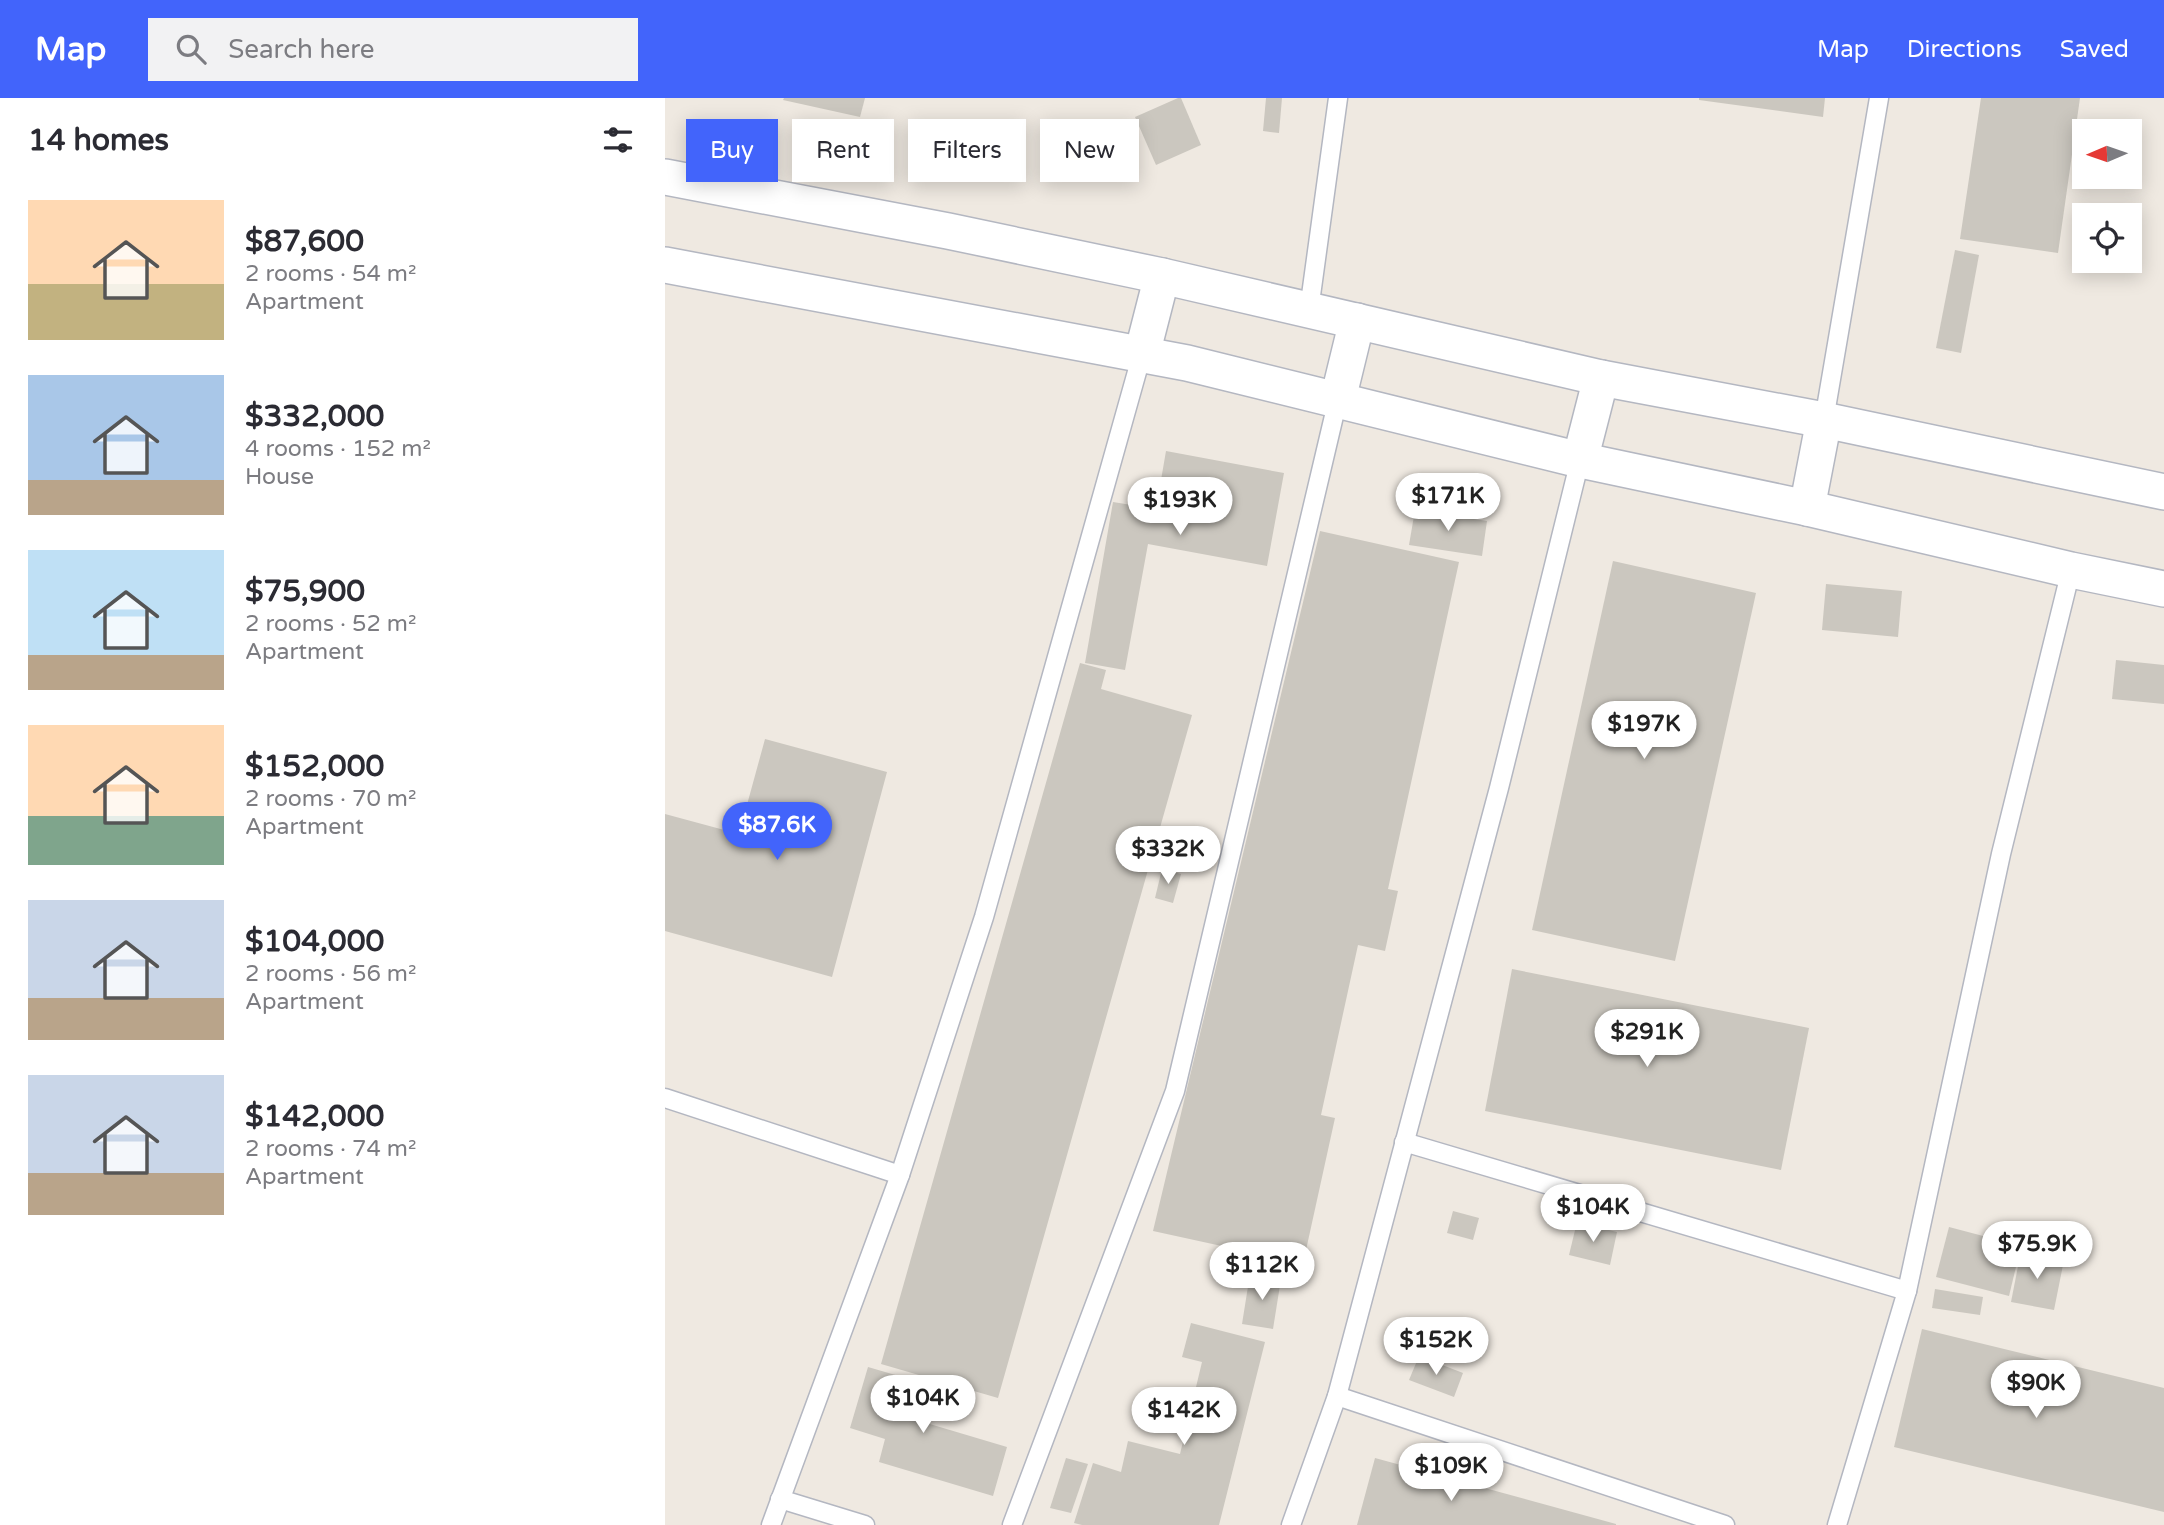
<!DOCTYPE html>
<html lang="en">
<head>
<meta charset="utf-8">
<style>
  :root { --surface:#fff; --page:#f2f2f3; --text:#2b2b33; --muted:#7c7c81; --accent:#4264fb }
  body { margin:0; font-family:"Varela Round",sans-serif; background:var(--page); color:var(--text); height:100vh; display:flex; flex-direction:column; font-size:26px; white-space:nowrap }
  * { box-sizing:border-box; margin:0 }
  p { font-size:23px; color:var(--muted) }
  .icon { flex:none; width:38px; height:38px; fill:none; stroke:currentColor; stroke-width:2; stroke-linecap:round; stroke-linejoin:round }
  .map { position:relative; flex:1; overflow:hidden }
  .panel { display:flex; flex-direction:column; background:var(--surface); width:665px }
  .panel>* { flex:none }
  .guide { position:absolute; left:21px; top:21px; width:665px; height:63px; display:flex; gap:14px }
  .needle { width:46px; rotate:268deg }
  .fabs { position:absolute; left:1407px; top:21px; display:grid; gap:14px }
  .fabs a { display:grid; place-items:center; width:70px; height:70px; border-radius:0px; background:var(--surface); box-shadow:0 4px 18px #0003; font-size:35px }
  .price { position:absolute; translate:-50% -60px; padding:0 16px; border-radius:24px; background:#fff; color:#222; font-size:23px; line-height:46px; filter:drop-shadow(0 2px 4px #0008) }
  .price::after { content:''; position:absolute; left:50%; top:42px; width:21px; height:16px; margin-left:-10px; background:inherit; clip-path:polygon(0 0,100% 0,50% 100%) }
  .price.on { background:var(--accent); color:#fff }
  ul { padding:0; list-style:none }
  li { display:flex; align-items:center; gap:21px; height:175px; padding:0 28px }
  li span { display:grid; place-items:center; flex:none; width:196px; height:140px; border-radius:0px; color:#555 }
  li>.icon { margin-inline-start:auto }
  span .icon { width:84px; height:84px; fill:#fffc; stroke-width:1 }
  li b { font-size:30px }
  h2 { display:flex; justify-content:space-between; align-items:center; height:84px; padding:0 28px; font-size:30px }
  .chip { padding:0 24px; border-radius:0px; background:var(--surface); box-shadow:0 4px 18px #0003; font-size:24px; line-height:63px }
  .chip.on { background:var(--accent); color:#fff }
  header { display:flex; align-items:center; gap:42px; box-sizing:border-box; height:98px; padding:0 35px; background:var(--accent); color:#fff }
  header strong { font-size:33px }
  nav { display:flex; gap:38px; margin-inline-start:auto; font-size:24px }
  .search { width:490px; height:63px; background:var(--page); display:flex; align-items:center; gap:18px; box-sizing:border-box; padding:0 24px; border-radius:0px; color:var(--muted); font-size:26px }
  main { display:flex; flex:1; min-height:0 }
  .map>svg:first-child { display:block }
  .building { fill:#cbc7bf }
  .lines { fill:none; stroke-linecap:round; stroke-linejoin:round }
  .service-casing { stroke:#b4b7c1; stroke-width:21 }
  .minor-casing { stroke:#b4b7c1; stroke-width:38 }
  .service { stroke:#fff; stroke-width:18 }
  .minor { stroke:#fff; stroke-width:35 }
</style>
</head>
<body>
<header>
<strong>Map</strong>
<div class="search"><svg class="icon" aria-label="search" viewBox="0 0 24 24"><circle cx="10" cy="10" r="6"/><path d="M15 15l6 6"/></svg>Search here</div>
<nav><a>Map</a><a>Directions</a><a>Saved</a></nav>
</header>
<main>
<section class="panel">
<h2>14 homes<svg class="icon" aria-label="filters" viewBox="0 0 24 24"><path d="M4 7h16M4 17h16"/><circle cx="9" cy="7" r="2"/><circle cx="15" cy="17" r="2"/></svg></h2>
<ul>
<li><span style="background:linear-gradient(#ffd9b3 60%,#c2b280 0)"><svg class="icon" aria-label="home" viewBox="0 0 24 24"><path d="M3 11l9-7 9 7M6 9v11h12V9"/></svg></span><div><b>$87,600</b><p>2 rooms · 54 m²</p><p>Apartment</p></div></li>
<li><span style="background:linear-gradient(#a9c7e8 75%,#b9a48a 0)"><svg class="icon" aria-label="home" viewBox="0 0 24 24"><path d="M3 11l9-7 9 7M6 9v11h12V9"/></svg></span><div><b>$332,000</b><p>4 rooms · 152 m²</p><p>House</p></div></li>
<li><span style="background:linear-gradient(#bfe0f5 75%,#b9a48a 0)"><svg class="icon" aria-label="home" viewBox="0 0 24 24"><path d="M3 11l9-7 9 7M6 9v11h12V9"/></svg></span><div><b>$75,900</b><p>2 rooms · 52 m²</p><p>Apartment</p></div></li>
<li><span style="background:linear-gradient(#ffd9b3 65%,#7fa58c 0)"><svg class="icon" aria-label="home" viewBox="0 0 24 24"><path d="M3 11l9-7 9 7M6 9v11h12V9"/></svg></span><div><b>$152,000</b><p>2 rooms · 70 m²</p><p>Apartment</p></div></li>
<li><span style="background:linear-gradient(#c9d6e8 70%,#b9a48a 0)"><svg class="icon" aria-label="home" viewBox="0 0 24 24"><path d="M3 11l9-7 9 7M6 9v11h12V9"/></svg></span><div><b>$104,000</b><p>2 rooms · 56 m²</p><p>Apartment</p></div></li>
<li><span style="background:linear-gradient(#c9d6e8 70%,#b9a48a 0)"><svg class="icon" aria-label="home" viewBox="0 0 24 24"><path d="M3 11l9-7 9 7M6 9v11h12V9"/></svg></span><div><b>$142,000</b><p>2 rooms · 74 m²</p><p>Apartment</p></div></li>
</ul>
</section>
<div class="map">
<svg width="1499" height="1427" viewBox="0 0 1499 1427">
  <rect width="100%" height="100%" fill="#efe9e1"/>
  <g class="building">
    <polygon points="119,0 200,0 195,19 118,2"/>
    <polygon points="513,0 516,0 536,47 491,67 470,19"/>
    <polygon points="601,0 617,0 614,35 598,33"/>
    <polygon points="1034,0 1160,0 1158,19 1034,2"/>
    <polygon points="1316,0 1415,0 1393,155 1295,141"/>
    <polygon points="1290,152 1314,157 1296,255 1271,250"/>
    <polygon points="501,353 619,375 602,468 483,446 460,572 420,565 448,404 491,411"/>
    <polygon points="750,412 822,423 817,458 744,447"/>
    <polygon points="655,433 794,464 723,791 733,793 720,853 693,847 656,1017 670,1020 634,1184 607,1177 611,1160 488,1133"/>
    <polygon points="948,463 1091,495 1010,863 867,832"/>
    <polygon points="1161,486 1237,493 1233,539 1157,532"/>
    <polygon points="1451,562 1499,567 1499,606 1447,601"/>
    <polygon points="415,565 441,572 436,591 527,617 333,1300 216,1266"/>
    <polygon points="100,641 222,674 167,879 0,833 0,716 74,736"/>
    <polygon points="497,771 516,776 508,805 490,800"/>
    <polygon points="847,871 1144,930 1116,1072 820,1013"/>
    <polygon points="788,1113 814,1120 808,1142 782,1135"/>
    <polygon points="912,1124 952,1134 945,1167 904,1157"/>
    <polygon points="1284,1129 1356,1148 1344,1198 1271,1179"/>
    <polygon points="1356,1153 1399,1162 1389,1212 1346,1204"/>
    <polygon points="585,1176 616,1181 608,1231 577,1226"/>
    <polygon points="1270,1191 1318,1199 1315,1217 1267,1210"/>
    <polygon points="526,1225 600,1244 554,1427 417,1427 409,1425 428,1365 456,1374 463,1343 515,1356 537,1264 517,1259"/>
    <polygon points="1257,1231 1499,1290 1499,1414 1229,1349"/>
    <polygon points="754,1258 798,1275 789,1299 744,1282"/>
    <polygon points="203,1269 268,1288 258,1324 342,1349 328,1398 214,1364 220,1341 185,1330"/>
    <polygon points="401,1360 423,1366 406,1415 385,1410"/>
    <polygon points="710,1360 951,1426 951,1427 692,1427"/>
  </g>
  <g class="lines">
    <defs>
      <g id="service">
        <polyline points="644,212 673,0"/>
        <polyline points="1159,322 1214,0"/>
        <polyline points="0,1000 235,1077"/>
        <polyline points="739,1044 1242,1193"/>
        <polyline points="672,1298 1060,1427"/>
        <polyline points="115,1401 200,1427"/>
        <polyline points="106,1427 235,1077 319,819 477,256"/>
        <polyline points="347,1427 510,993 673,301"/>
        <polyline points="626,1427 672,1298 834,690 915,362"/>
        <polyline points="1172,1427 1242,1193 1336,756 1406,472"/>
      </g>
      <g id="minor">
        <polyline points="0,79 283,133 497,178 936,280 1159,322 1499,394"/>
        <polyline points="0,167 522,265 915,362 1142,410 1406,472 1499,491"/>
        <polyline points="477,256 497,178"/>
        <polyline points="673,301 692,223"/>
        <polyline points="915,362 936,280"/>
        <polyline points="1142,410 1159,322"/>
      </g>
    </defs>
    <use href="#service" class="service-casing"/>
    <use href="#minor" class="minor-casing"/>
    <use href="#service" class="service"/>
    <use href="#minor" class="minor"/>
  </g>
</svg>
<div class="fabs">
<a><svg class="needle" viewBox="-14 -14 28 28"><path d="M0-13l5 13h-10z" fill="#e53935"/><path d="M0 13l5-13h-10z" fill="#7c7c81"/></svg></a>
<a><svg class="icon" aria-label="locate" viewBox="0 0 24 24"><circle cx="12" cy="12" r="6"/><path d="M12 2v4M12 18v4M2 12h4M18 12h4"/></svg></a>
</div>
<b class="price" style="left:783px;top:435px">$171K</b>
<b class="price" style="left:515px;top:439px">$193K</b>
<b class="price" style="left:979px;top:663px">$197K</b>
<b class="price on" style="left:112px;top:764px">$87.6K</b>
<b class="price" style="left:503px;top:788px">$332K</b>
<b class="price" style="left:982px;top:971px">$291K</b>
<b class="price" style="left:928px;top:1146px">$104K</b>
<b class="price" style="left:1372px;top:1183px">$75.9K</b>
<b class="price" style="left:597px;top:1204px">$112K</b>
<b class="price" style="left:771px;top:1279px">$152K</b>
<b class="price" style="left:1371px;top:1322px">$90K</b>
<b class="price" style="left:258px;top:1337px">$104K</b>
<b class="price" style="left:519px;top:1349px">$142K</b>
<b class="price" style="left:786px;top:1405px">$109K</b>
<div class="guide">
<a class="chip on">Buy</a>
<a class="chip">Rent</a>
<a class="chip">Filters</a>
<a class="chip">New</a>
</div>
</div>
</main>
</body>
</html>
